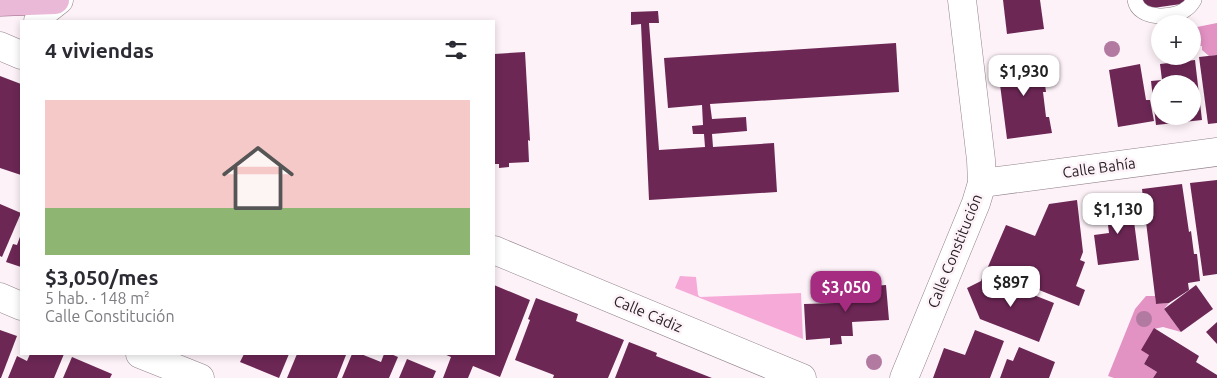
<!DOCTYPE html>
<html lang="es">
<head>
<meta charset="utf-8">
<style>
  :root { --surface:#fff; --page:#f2f2f3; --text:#2b2b33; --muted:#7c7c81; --accent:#a62c81 }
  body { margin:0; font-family:Ubuntu,sans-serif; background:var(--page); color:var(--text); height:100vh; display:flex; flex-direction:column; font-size:19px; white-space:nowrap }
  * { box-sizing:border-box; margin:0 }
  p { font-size:16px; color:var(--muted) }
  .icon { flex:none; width:28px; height:28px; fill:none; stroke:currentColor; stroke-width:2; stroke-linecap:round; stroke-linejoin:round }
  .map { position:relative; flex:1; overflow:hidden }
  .details { position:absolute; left:20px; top:20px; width:475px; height:335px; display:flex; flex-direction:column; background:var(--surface); border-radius:0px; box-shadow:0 2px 8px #0003 }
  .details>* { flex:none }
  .tools { position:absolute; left:1151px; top:15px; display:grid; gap:10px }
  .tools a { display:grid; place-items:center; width:50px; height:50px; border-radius:50%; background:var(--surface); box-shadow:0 2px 8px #0003; font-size:25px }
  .price { position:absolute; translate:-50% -42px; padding:0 11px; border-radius:10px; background:#fff; color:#222; font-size:16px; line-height:32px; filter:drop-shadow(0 1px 2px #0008) }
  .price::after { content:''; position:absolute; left:50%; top:30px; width:15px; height:11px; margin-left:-8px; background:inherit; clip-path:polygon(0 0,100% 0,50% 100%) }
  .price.selected { background:var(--accent); color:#fff }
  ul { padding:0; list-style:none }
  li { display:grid; align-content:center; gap:10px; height:265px; padding:0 25px }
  li span { display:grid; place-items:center; height:155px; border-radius:0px; color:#555 }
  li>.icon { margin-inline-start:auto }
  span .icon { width:90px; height:90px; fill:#fffc; stroke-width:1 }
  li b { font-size:21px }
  h2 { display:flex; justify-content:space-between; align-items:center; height:60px; padding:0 25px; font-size:21px }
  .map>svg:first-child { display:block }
  .green { fill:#f6aad8 }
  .forest { fill:#e392c4 }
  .building { fill:#6c2755; fill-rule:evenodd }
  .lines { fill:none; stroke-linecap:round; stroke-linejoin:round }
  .service-casing { stroke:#92828b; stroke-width:16 }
  .minor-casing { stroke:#92828b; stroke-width:29 }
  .primary-casing { stroke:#9c6586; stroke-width:29 }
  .service { stroke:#fff; stroke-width:15 }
  .minor { stroke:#fff; stroke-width:28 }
  .primary { stroke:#e9b9d7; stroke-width:28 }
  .tree { fill:#b27aa1 }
  .labels { text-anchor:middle; stroke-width:5; stroke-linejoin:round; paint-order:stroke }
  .street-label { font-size:15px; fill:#261f23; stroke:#fdf2f8 }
</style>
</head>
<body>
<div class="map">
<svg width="1217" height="378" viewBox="0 0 1217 378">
  <rect width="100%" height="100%" fill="#fdf2f8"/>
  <polygon class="green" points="680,276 696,277 698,295 700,297 801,293 803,339 675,288"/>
  <g class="forest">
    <polygon points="1217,23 1217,55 1209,56 1202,50 1202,46 1195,46 1193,43 1192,28"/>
    <polygon points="1146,296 1155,296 1156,304 1169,303 1164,309 1181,332 1163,327 1154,329 1149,355 1144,364 1157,372 1153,378 1114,378 1108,376 1135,309"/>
  </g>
  <g class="building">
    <polygon points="1003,0 1040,0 1044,29 1007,34"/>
    <polygon points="1142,0 1187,0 1188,3 1153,8 1143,5"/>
    <polygon points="658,11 659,23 649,23 659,150 705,147 704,134 693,134 692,126 703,125 702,105 668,108 664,58 896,43 899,92 710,104 712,119 746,117 747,131 712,134 713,147 774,143 777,192 649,200 641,24 631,25 631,12"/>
    <polygon points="525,52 530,141 528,140 529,162 509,163 509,167 499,168 499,164 494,164 494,54"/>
    <polygon points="1041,55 1046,92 1043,92 1046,117 1049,117 1052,133 1007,139 997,61"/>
    <polygon points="1217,55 1217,123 1208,124 1199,57"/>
    <path d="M1195 60 1202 120 1156 125 1151 81 1162 80 1160 64ZM1160 84H1192V116H1160Z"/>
    <polygon points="1140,64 1146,100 1150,100 1154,121 1118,127 1109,70"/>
    <polygon points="0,76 21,84 21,175 0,168"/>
    <polygon points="1217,180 1217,274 1203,276 1190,183"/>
    <polygon points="1182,184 1189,232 1191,231 1194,254 1197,254 1200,281 1188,283 1189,290 1169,303 1156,304 1142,189"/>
    <polygon points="1131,198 1139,260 1098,265 1094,235 1109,233 1105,201"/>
    <polygon points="1077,200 1083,252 1080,260 1085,262 1076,286 1085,290 1079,306 987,269 1006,225 1035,236 1049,204"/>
    <polygon points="0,204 21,213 2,257 0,256"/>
    <polygon points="21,234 21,267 6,262 13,244 17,245"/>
    <polygon points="983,275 1054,303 1039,342 980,319 967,288 981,281"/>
    <polygon points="494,285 530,300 500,377 473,366 468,378 443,378 451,357 444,354 494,354"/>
    <polygon points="886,285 889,320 852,322 853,336 841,336 842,344 830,345 830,338 806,340 804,304 835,303 833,289"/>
    <polygon points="1196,285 1213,309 1181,332 1164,309"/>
    <polygon points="536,298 578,314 576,321 624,340 608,378 553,378 554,375 515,360 530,320 528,319"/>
    <polygon points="1217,322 1217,344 1206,332"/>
    <polygon points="1154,328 1199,356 1196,362 1217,375 1217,378 1153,378 1157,372 1144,364 1149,355 1141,350"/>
    <polygon points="0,330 17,336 1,378 0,378"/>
    <polygon points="975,330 1004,341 990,378 933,378 944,348 965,355"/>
    <polygon points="629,342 657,353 656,356 712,378 615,378"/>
    <polygon points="1019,347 1055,362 1049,378 1000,378 1007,359 1013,361"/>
    <polygon points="30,354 64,354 54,378 8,378 17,356 27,361"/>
    <polygon points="244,354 289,354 279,378 240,362"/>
    <polygon points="297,354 342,354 346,355 337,378 287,378"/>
    <polygon points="352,354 361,354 381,362 384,354 391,354 398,357 389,378 342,378"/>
    <polygon points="72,357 112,374 110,378 63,378"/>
    <polygon points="407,359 436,371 433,378 399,378"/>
  </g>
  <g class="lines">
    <defs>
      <path id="service" d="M1135 0C1138 20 1174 19 1186 9 1190 7 1192 3 1194 0"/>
      <g id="minor">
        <polyline points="38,21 45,11 59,0"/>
        <polyline points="0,46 21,55"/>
        <polyline points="982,183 1217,152"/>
        <polyline points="494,250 802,378"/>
        <polyline points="0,297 21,306"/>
        <polyline points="140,354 200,378"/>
        <polyline points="904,378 976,203 982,183 981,160 962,0"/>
      </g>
      <polyline id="primary" points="0,2 55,0"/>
    </defs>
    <use href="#service" class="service-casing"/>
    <use href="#minor" class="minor-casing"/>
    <use href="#primary" class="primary-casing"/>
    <use href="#service" class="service"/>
    <use href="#minor" class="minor"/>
    <use href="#primary" class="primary"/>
  </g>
  <g class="tree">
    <circle cx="1112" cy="49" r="8"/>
    <circle cx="1144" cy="319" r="8"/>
    <circle cx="874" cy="362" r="8"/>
  </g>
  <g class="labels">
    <g class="street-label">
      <text transform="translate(1099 168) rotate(-8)" y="5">Calle Bahía</text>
      <text transform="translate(955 251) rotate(-68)" y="5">Calle Constitución</text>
      <text transform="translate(648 314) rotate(23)" y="5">Calle Cádiz</text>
    </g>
  </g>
</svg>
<div class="tools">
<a>+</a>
<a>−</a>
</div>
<b class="price" style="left:1024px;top:97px">$1,930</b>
<b class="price" style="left:1118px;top:235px">$1,130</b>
<b class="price" style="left:1011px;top:308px">$897</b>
<b class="price selected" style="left:846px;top:313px">$3,050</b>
<section class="details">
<h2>4 viviendas<svg class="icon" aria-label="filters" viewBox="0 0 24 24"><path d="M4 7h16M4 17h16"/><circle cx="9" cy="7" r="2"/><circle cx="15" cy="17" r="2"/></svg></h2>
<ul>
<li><span style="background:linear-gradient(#f6c9c9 70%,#8fb573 0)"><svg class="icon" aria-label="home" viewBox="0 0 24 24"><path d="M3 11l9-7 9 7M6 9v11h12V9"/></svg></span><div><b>$3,050/mes</b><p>5 hab. · 148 m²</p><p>Calle Constitución</p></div></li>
</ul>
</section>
</div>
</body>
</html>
